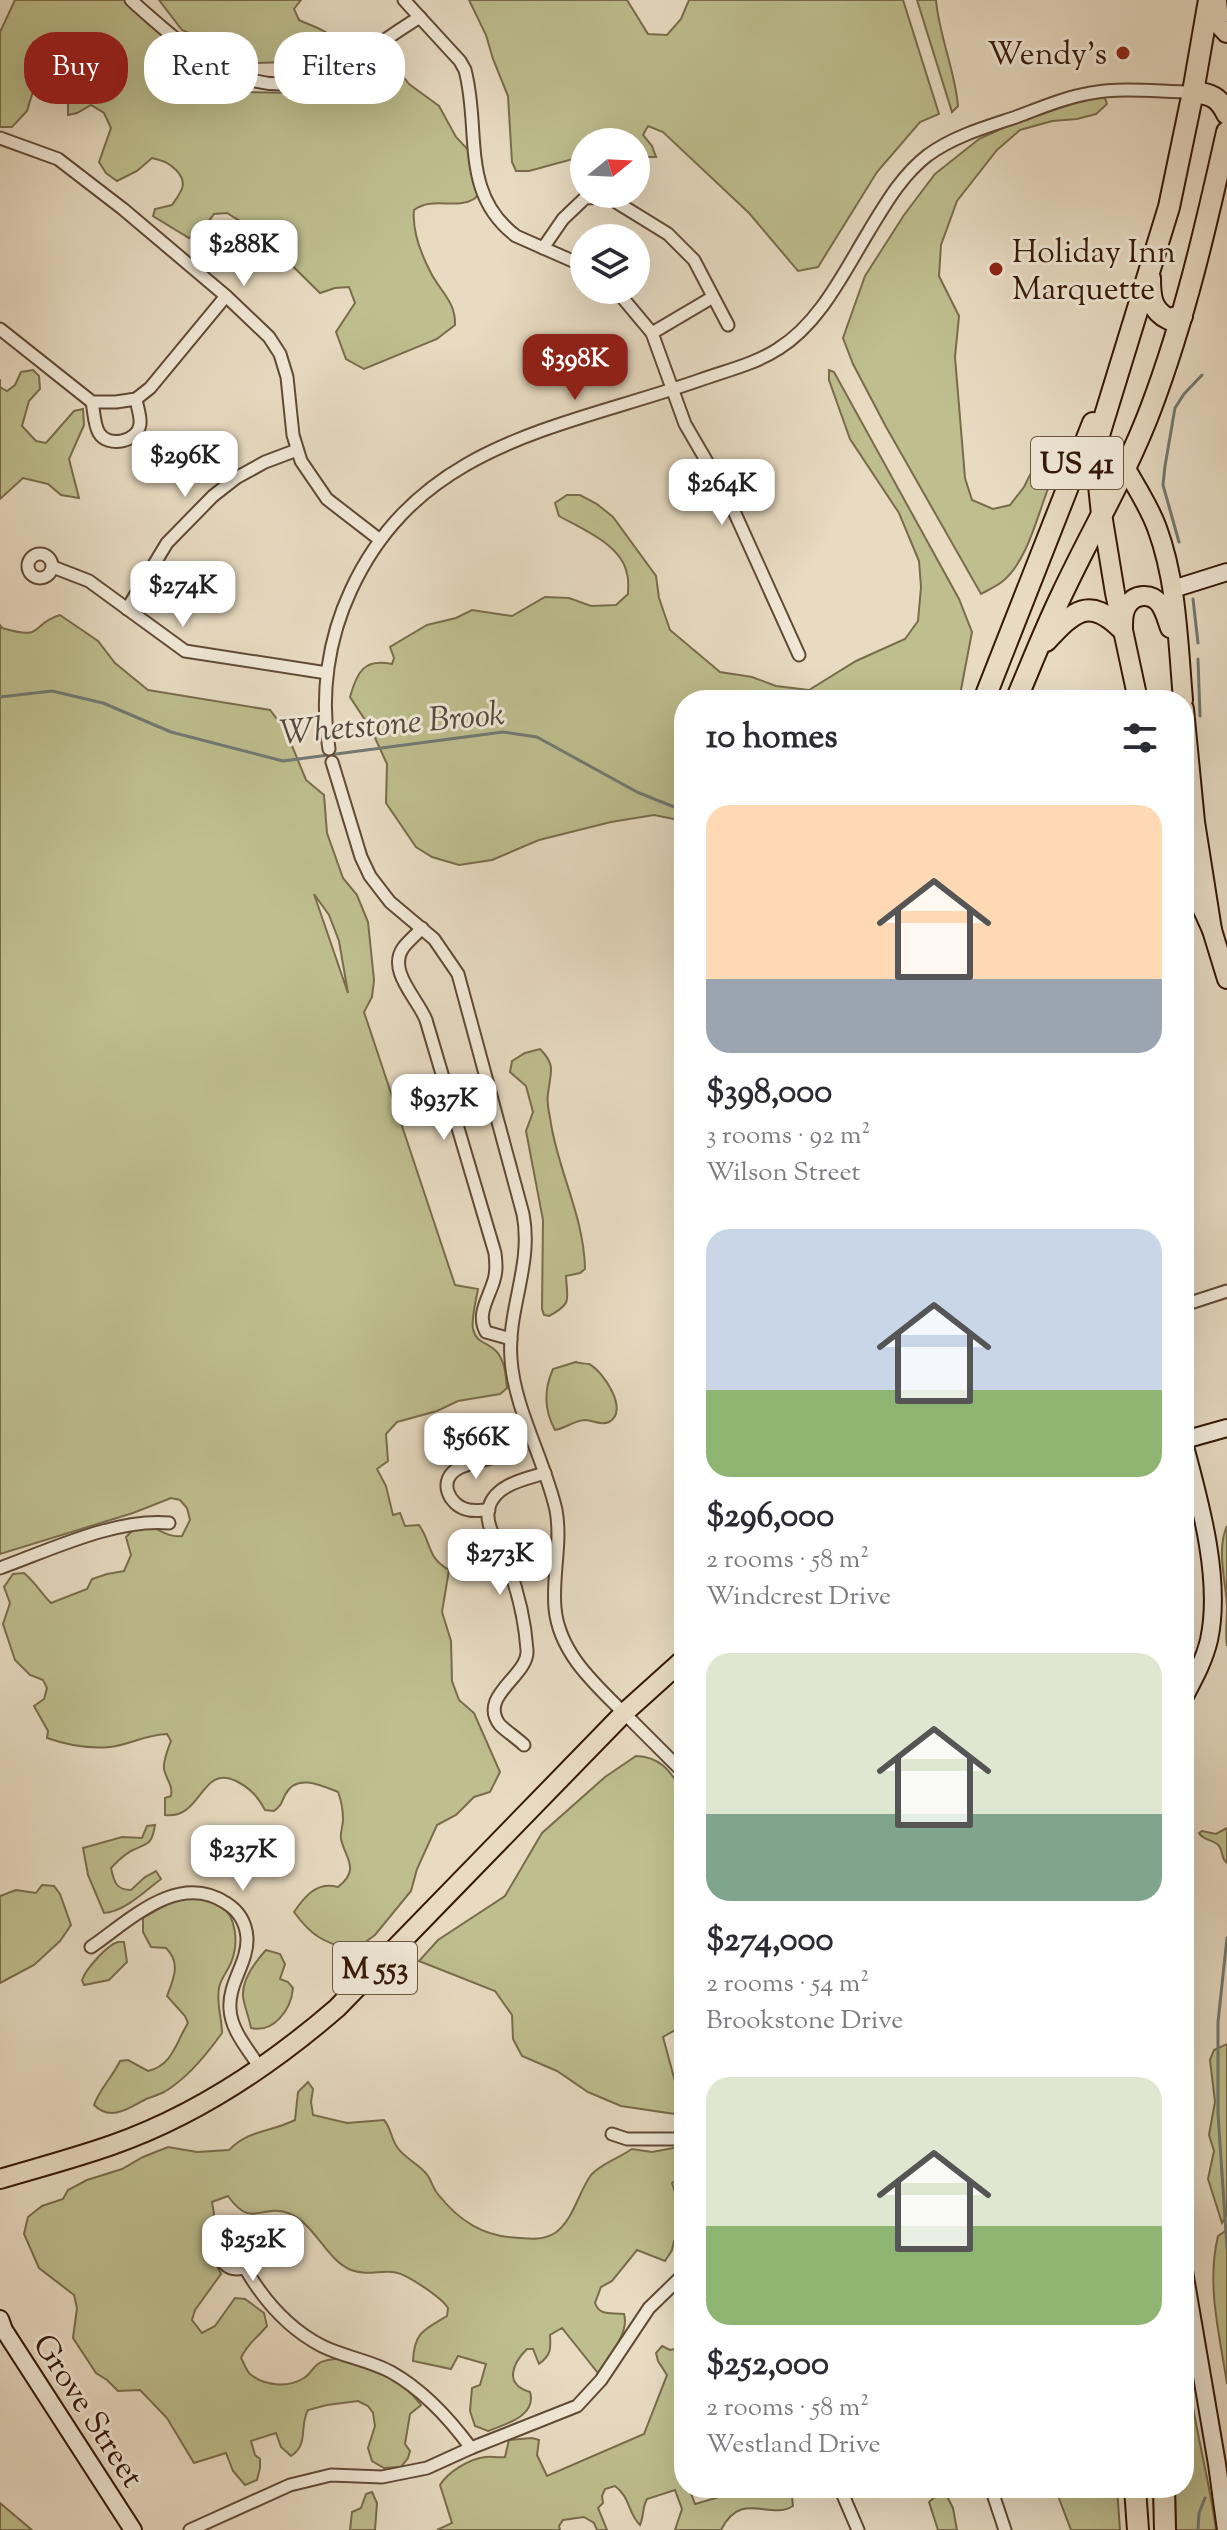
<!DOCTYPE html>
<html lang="en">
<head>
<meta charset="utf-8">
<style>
  :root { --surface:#fff; --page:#f2f2f3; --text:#2b2b33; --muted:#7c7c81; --accent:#8f2418 }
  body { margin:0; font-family:"Sorts Mill Goudy",serif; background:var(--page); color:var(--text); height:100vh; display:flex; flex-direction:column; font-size:30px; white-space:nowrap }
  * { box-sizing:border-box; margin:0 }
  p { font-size:26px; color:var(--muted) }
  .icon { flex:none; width:44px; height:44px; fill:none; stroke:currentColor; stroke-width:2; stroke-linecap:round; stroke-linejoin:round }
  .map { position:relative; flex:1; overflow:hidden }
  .drawer { position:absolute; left:674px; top:690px; width:520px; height:1808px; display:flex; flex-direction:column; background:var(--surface); border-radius:32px; box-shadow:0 8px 32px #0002 }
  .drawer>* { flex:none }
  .guide { position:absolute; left:24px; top:32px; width:530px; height:72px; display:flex; gap:16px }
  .needle { width:52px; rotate:72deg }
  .controls { position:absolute; left:570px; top:128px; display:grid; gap:16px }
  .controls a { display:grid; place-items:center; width:80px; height:80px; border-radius:50%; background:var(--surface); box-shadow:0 8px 32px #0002; font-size:40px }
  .price { position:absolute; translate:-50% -68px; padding:0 18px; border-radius:16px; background:#fff; color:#222; font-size:26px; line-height:52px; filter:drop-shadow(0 2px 4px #0008) }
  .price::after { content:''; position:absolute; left:50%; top:48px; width:24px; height:18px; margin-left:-12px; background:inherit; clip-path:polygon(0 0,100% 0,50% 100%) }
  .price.current { background:var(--accent); color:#fff }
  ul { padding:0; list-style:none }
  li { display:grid; align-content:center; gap:16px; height:424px; padding:0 32px }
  li span { display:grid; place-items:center; height:248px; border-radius:24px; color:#555 }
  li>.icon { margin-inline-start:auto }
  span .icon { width:144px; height:144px; fill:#fffc; stroke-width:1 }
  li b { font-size:34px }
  h2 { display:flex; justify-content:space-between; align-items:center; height:96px; padding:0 32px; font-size:34px }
  .chip { padding:0 28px; border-radius:32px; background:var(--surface); box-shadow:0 8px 32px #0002; font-size:28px; line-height:72px }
  .chip.current { background:var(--accent); color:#fff }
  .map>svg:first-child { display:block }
  .green { fill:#bebe8e; stroke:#7a6c4b; stroke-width:2; fill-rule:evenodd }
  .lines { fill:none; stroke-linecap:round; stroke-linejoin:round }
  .stream { stroke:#717973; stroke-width:3 }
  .street-casing { stroke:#624a36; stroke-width:15 }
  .secondary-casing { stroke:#361908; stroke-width:20 }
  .primary-casing { stroke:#361908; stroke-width:22 }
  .highway-casing { stroke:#361908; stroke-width:24 }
  .street { stroke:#f0e8d7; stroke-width:11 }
  .secondary { stroke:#f0e8d7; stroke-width:16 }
  .primary { stroke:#e8dbc2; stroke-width:18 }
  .highway { stroke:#e8dbc2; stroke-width:20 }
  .poi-dot { fill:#8f2418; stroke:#f0e8d7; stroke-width:3 }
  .labels { text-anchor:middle; stroke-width:6; stroke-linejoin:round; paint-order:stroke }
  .shield { fill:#f0e8d7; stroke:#6e5746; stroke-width:2 }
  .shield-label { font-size:30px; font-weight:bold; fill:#361908 }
  .poi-label { font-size:32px; fill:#361908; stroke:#f0e8d7; text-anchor:end }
  .street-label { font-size:32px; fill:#361908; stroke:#f0e8d7 }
  .water-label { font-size:34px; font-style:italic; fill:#54493e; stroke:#f0e8d7 }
</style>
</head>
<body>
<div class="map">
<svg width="1227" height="2530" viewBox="0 0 1227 2530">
  <rect width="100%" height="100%" fill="#e8dbc2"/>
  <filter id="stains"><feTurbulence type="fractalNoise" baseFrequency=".0025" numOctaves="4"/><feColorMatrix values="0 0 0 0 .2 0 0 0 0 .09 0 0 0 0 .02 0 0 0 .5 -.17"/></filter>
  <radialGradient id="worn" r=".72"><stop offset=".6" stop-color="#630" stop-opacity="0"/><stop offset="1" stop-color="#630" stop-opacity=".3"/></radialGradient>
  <g class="green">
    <path d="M15 0H124L203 69 247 92 295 93 339 80 359 65 380 57 402 75 409 84 439 106 456 137 472 154 483 188C480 192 478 196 474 199 456 210 433 196 414 210 412 231 421 254 431 273 440 291 456 302 455 325L437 339 364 369 346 359 336 332 355 303 349 287 335 288 320 293 259 233 227 213 214 214 203 229 189 238 153 216 155 209 172 205C181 192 189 183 176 170 168 162 163 161 152 158L137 171 117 181 106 173 99 162 111 128 104 113 91 105 77 113 68 115V105L74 89 69 78 53 72 34 88 27 111 12 127H0V32Z"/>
    <path d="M159 0H301L294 9 299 20C311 26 323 28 334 38L330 48 313 57 287 62 257 63 182 30Z"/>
    <polygon points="469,0 627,0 648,34 667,35 681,19 689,0 903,0 939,114 920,122 877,172 818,267 798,271 749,213 663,132 648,126 643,135 652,146 656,157 636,157 636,142 584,142 584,156 529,171 516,171 512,162 508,96 493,59 486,35"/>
    <path d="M917 0H936C939 36 955 70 958 106L952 112Z"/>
    <path d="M1090 96 1105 98 1107 104 1096 114 1077 119 1052 121 1020 130 997 150 957 201 941 245 939 276 959 316 955 357 965 478 972 500 993 509 1010 505 1024 487 1040 455 1055 443 1061 448C1062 467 1054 472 1048 489 1037 517 1027 561 1003 581 997 586 988 590 981 594L885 425 853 364 843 338 865 276 904 215 935 174 979 139 1040 111Z"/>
    <polygon points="33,370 39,376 40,389 29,401 22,426 36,441 46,443 74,411 83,409 84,425 69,459 79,498 61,495 48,484 23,478 0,499 0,379 0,387 7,391 15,385 21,372"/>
    <path d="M829 370 834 372 959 599 972 632 959 700H684V821L654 815 611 822 539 840 492 860 459 865 432 857 416 847 386 803 387 764 371 729 350 697C357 672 364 658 392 664L394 658 390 647 427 625 456 618 472 610 512 616 545 597 569 598 591 606 616 605 628 594C628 587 629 580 627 574 622 545 582 529 559 516L555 503 567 495H580L597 504 613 517 656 576 659 598 670 630 720 672 752 677 776 686 809 690 856 661 905 639 918 621 921 587 919 561 899 513 850 439 829 380Z"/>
    <path d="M60 615 98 641 115 663 148 690 270 710 286 731 306 780 324 795 327 833 343 878 357 895 368 922 374 980 372 997 364 1012 455 1285 478 1289C476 1301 471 1318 473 1329 476 1343 487 1342 496 1351 505 1360 506 1377 507 1388L500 1394 458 1401 437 1411 397 1422 386 1434 388 1461 377 1469 386 1486 393 1515 400 1513 405 1526 419 1525C432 1543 426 1557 449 1570L442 1612 451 1641 452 1681 459 1700 474 1713 500 1772 490 1792 474 1797 456 1815 437 1825 417 1869 411 1891 375 1935 353 1951C324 1942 312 1937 294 1912 305 1896 317 1881 338 1887 361 1869 345 1858 341 1839 340 1833 343 1825 343 1819 343 1810 341 1800 338 1792 321 1785 296 1773 285 1795 281 1803 282 1805 274 1811L265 1810C258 1797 251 1789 238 1782 200 1762 203 1820 165 1815V1798L171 1796C173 1784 166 1780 164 1769 163 1760 168 1749 171 1741L167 1734C147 1734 130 1745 110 1747 88 1749 67 1745 47 1738L48 1731 34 1706 44 1699 47 1688 43 1680 30 1675 15 1660 3 1624 10 1603 4 1587 13 1574 24 1573C35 1582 41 1593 51 1603L87 1589 92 1579 107 1574 124 1571 131 1555 126 1537C151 1511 157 1539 182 1536L190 1520 187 1508 180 1500 171 1498 133 1513 0 1554V625L2 628C47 641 28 625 60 615ZM314 894 329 915 339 941 348 993Z"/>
    <path d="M540 1049C557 1066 550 1073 548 1094 546 1103 550 1115 551 1124 559 1173 584 1217 585 1269L580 1273 566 1276C567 1300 573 1303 549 1316L544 1315 542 1309 543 1220 526 1131 533 1112 526 1086 510 1072 512 1061 525 1053Z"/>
    <path d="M576 1362C577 1363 588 1364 589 1364 603 1371 630 1411 609 1422 601 1426 593 1420 585 1420 573 1421 566 1428 555 1430 544 1410 544 1389 553 1369Z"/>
    <path d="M1227 1526V1646C1225 1633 1227 1620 1227 1607 1226 1581 1216 1550 1227 1526Z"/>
    <path d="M636 1756C662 1757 670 1772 684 1792V2025L663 2037 676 2085 675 2114 621 2106 588 2092 557 2071 522 2056 513 2039 512 2015 495 1991 419 1961 438 1940 505 1896 542 1833 605 1777Z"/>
    <path d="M155 1825C152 1844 149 1843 133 1850 124 1854 118 1861 111 1868 114 1882 116 1890 131 1890L145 1877 156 1871 161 1879C145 1891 124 1912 104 1913L88 1875 83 1848 122 1837 142 1838 147 1826Z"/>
    <path d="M1227 1828V1863C1220 1857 1224 1853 1219 1846 1214 1839 1203 1841 1199 1833L1202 1831 1216 1834Z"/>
    <polygon points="42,1885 54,1886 60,1894 71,1925 60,1941 34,1965 0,1983 0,1896 16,1890 36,1893"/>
    <path d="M191 1898C201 1899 213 1900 221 1906 237 1917 238 1944 232 1960 229 1970 220 1979 219 1988 216 2003 222 2018 222 2033 207 2054 187 2079 164 2092 158 2095 152 2097 146 2099 129 2108 111 2122 94 2105 99 2090 113 2076 120 2061L128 2060 148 2071C173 2065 176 2042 188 2023L185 2016 167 1996C174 1978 181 1963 166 1948L151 1947 143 1932V1918L176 1899Z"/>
    <path d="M118 1942H124L127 1962 109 1980 84 1985 82 1980C86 1969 107 1945 118 1942Z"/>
    <path d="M266 1950 280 1954 285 1964 280 1979 288 1982 293 1988C291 2010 274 2033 251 2028 249 2017 244 2006 243 1996 242 1979 256 1961 266 1950Z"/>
    <polygon points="1227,2044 1227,2215 1222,2223 1208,2179 1214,2151 1209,2135 1215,2102 1210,2060 1214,2050"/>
    <path d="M308 2082 313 2089 311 2102 313 2115 347 2123 384 2120C391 2128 391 2138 397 2147 405 2159 421 2165 428 2176 432 2182 433 2188 437 2193 459 2221 483 2237 520 2238 532 2239 544 2240 555 2233 574 2219 578 2193 591 2175 600 2164 619 2158 632 2149L652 2152 684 2146V2176L672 2183 678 2202 684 2207V2237H679L674 2241 672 2250 665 2261 637 2250 612 2281 601 2287 595 2303C600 2317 612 2312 624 2314 630 2333 608 2357 598 2373L562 2328 550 2335C551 2349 551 2355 539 2364L533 2349H527C513 2363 503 2384 530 2392 537 2416 506 2424 488 2431L475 2426 470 2411 472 2388 480 2385 486 2364 458 2356 451 2369 413 2361C414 2332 425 2329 447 2316L448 2308C442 2298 406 2273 393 2272 379 2270 368 2276 351 2270 325 2259 315 2223 288 2213 261 2203 252 2230 228 2196L212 2202 214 2214 205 2242 221 2274 195 2310 192 2320 202 2333 215 2326 235 2298 245 2299 264 2313 267 2326C257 2338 247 2344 241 2358 244 2363 246 2370 250 2374 264 2386 288 2388 304 2378 314 2372 312 2363 328 2360 361 2354 402 2379 421 2405L410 2414 405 2444 410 2451 408 2458 401 2467 384 2468 372 2461 368 2448 375 2426 373 2413 368 2406 358 2401 327 2405 308 2410C299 2426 309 2445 291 2456L281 2447 276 2433 251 2441 255 2455 260 2459V2468L257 2480 245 2485 233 2471 226 2453 194 2463 167 2418 140 2390 118 2391 107 2380 96 2373 73 2338 77 2308 74 2295 39 2268 24 2234 28 2217 42 2206 63 2199 68 2190 87 2180 122 2169 143 2157 168 2147 197 2152 229 2150C250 2129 269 2133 295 2120L298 2092Z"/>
    <path d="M1227 2230V2384C1220 2336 1206 2285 1218 2236Z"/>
    <path d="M1184 2327C1192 2349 1188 2372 1191 2395 1198 2440 1210 2485 1216 2530H1176L1175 2488H1184Z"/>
    <path d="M662 2346 670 2350 684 2347V2459L679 2462 684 2474V2488H689L695 2504 723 2496 727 2488H742L746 2493 763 2488H786L792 2497 793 2506C770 2521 741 2489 721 2530H675L682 2509 675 2490 647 2499C642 2508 644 2516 640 2525 627 2512 631 2498 615 2486L605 2489 602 2496 603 2503 598 2508 607 2530H597L594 2523 584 2517 563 2520 559 2526 560 2530H437L452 2523 440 2485C448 2472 469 2459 485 2457 491 2456 498 2458 505 2457L509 2440 532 2438 539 2440 537 2455 547 2476 644 2434 667 2375 658 2361 656 2353Z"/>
    <polygon points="1055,2488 1117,2488 1120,2530 1071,2530"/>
    <polygon points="372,2492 377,2503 375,2530 350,2530 352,2512 361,2508 366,2494"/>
    <polygon points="937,2495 947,2496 953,2508 957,2530 938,2530 929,2502"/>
    <polygon points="0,2503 32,2530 0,2530"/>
  </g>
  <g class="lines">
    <g class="stream">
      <polyline points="1179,542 1163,485 1165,466 1175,408 1184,394 1202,375"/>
      <polyline points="1193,599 1198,643"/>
      <polyline points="1198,659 1200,716"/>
      <polyline points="0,697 52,691 103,703 171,732 283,761 503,732 537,737 637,792 684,811"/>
      <polyline points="1227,1938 1218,2022 1218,2114 1227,2248"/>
      <polyline points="1198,2530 1199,2513 1205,2498"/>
    </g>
    <defs>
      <g id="street">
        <path d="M131 0C181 45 246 105 319 77 355 63 387 37 420 17"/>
        <path d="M404 0 460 61 465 70C481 129 459 193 516 236L584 266"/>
        <polyline points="0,138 58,159 123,209 226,296 269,337 280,354 287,377 293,435 301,461 327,499 380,540"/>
        <polyline points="543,248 563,219 585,198 608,197 668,234 694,260 728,325"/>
        <polyline points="616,290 652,333 685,424 728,498 799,655"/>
        <polyline points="0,329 92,402 116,402 136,399 150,388 226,296"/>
        <polyline points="652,333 713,297"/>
        <path d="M92 402C94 411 94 425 99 433 108 448 138 442 140 424 141 417 137 406 136 399"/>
        <circle cx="40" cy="566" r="12"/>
        <polyline points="53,567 89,581 185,651 327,673"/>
        <polyline points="127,609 167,543 213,496 236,478 265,462 297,450"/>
        <path d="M329 749C320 695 328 639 351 590 419 442 563 428 700 380 725 371 755 364 778 349 820 323 844 272 869 231 886 203 902 175 928 155 954 136 986 127 1016 117 1040 108 1066 97 1091 93 1124 87 1160 92 1193 92"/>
        <path d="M332 762 361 857 370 876 390 902 434 939 458 974 523 1214C533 1265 507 1309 511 1359 514 1408 545 1461 556 1510 562 1543 552 1575 555 1608 559 1654 597 1686 628 1717 647 1736 665 1754 684 1773"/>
        <path d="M422 928C416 935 408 941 403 948 387 971 418 999 426 1020L495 1253C496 1262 497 1271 494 1280 489 1298 476 1314 486 1332L511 1339"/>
        <polyline points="1184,1305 1227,1291"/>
        <path d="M489 1510C483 1510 475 1511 469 1510 448 1506 437 1479 459 1468 474 1461 494 1458 510 1453"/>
        <path d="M0 1568C50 1550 116 1518 169 1523"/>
        <path d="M524 1745C517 1738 507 1732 500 1725 477 1696 529 1676 527 1650 525 1621 518 1592 508 1565 502 1548 483 1526 489 1507 496 1484 526 1479 545 1473"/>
        <path d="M91 1947C129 1921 178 1871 226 1903 239 1911 246 1923 247 1938 248 1963 228 1983 230 2009 231 2031 249 2050 260 2068"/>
        <polyline points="612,2134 627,2139 684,2139"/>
        <circle cx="237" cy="2251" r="18"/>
        <path d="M245 2268C263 2299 289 2329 322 2346 344 2357 369 2360 391 2372 423 2390 449 2418 471 2448"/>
        <polyline points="840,2488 858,2530"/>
        <polyline points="991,2488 1005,2530"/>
        <polyline points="190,2530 290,2485 331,2475 382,2477 427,2468 471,2448 577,2406 601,2380 649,2308 684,2274"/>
      </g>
      <g id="secondary">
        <polyline points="1173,589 1227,572"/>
        <polyline points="1184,1440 1227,1428"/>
        <path d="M1184 1443C1200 1502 1222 1580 1209 1640 1204 1661 1194 1679 1184 1698"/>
        <polyline points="1184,2271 1217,2464 1226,2530"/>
        <polyline points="0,2319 4,2330 133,2530"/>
      </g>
      <g id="primary">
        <path d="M1125 467C1136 487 1149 506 1157 528 1177 582 1178 642 1183 700"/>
        <polyline points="1102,514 1115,593 1138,700"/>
        <path d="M1123 626C1123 619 1123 612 1127 606 1134 594 1151 592 1160 604 1165 611 1167 620 1170 628"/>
        <polyline points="1184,709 1195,822 1212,930"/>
        <polyline points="1184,868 1212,930 1227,979"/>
        <path d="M0 2179C37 2168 75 2158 112 2145 195 2116 270 2066 337 2008L624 1713 684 1659"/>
      </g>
      <g id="highway">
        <polyline points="1216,0 1218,22 1227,32"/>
        <path d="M1193 92C1211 94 1219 97 1227 114"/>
        <path d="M1150 278C1150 296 1151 311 1169 319L1182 316"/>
        <polyline points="1102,514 1096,457 1099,435 1169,207 1193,92 1209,0"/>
        <path d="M1046 641C1074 611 1089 596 1122 629"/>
        <polyline points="984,700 1093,423"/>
        <path d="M1016 700C1031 665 1045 629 1062 594 1091 532 1127 472 1151 408 1185 318 1206 226 1227 132"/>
        <polyline points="1135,2488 1138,2530"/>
        <polyline points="1164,2488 1165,2530"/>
      </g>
    </defs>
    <use href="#street" class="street-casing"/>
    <use href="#secondary" class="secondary-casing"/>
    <use href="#primary" class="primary-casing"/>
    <use href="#highway" class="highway-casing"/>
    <use href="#street" class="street"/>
    <use href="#secondary" class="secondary"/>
    <use href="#primary" class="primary"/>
    <use href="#highway" class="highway"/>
  </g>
  <g class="poi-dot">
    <circle cx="1123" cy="53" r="8"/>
    <circle cx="996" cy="269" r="8"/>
  </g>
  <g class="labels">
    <g class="shield">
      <rect x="1031" y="437" width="92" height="52" rx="6"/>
      <rect x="333" y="1942" width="84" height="52" rx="6"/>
    </g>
    <g class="shield-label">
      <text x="1077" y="473">US 41</text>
      <text x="375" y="1978">M 553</text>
    </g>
    <g class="poi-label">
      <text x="1107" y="64">Wendy's</text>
      <text x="1012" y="262" text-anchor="start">Holiday Inn<tspan x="1012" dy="37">Marquette</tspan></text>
    </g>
    <g class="street-label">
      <text transform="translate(89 2410) rotate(57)" y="11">Grove Street</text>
    </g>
    <g class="water-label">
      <text transform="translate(392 722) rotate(-5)" y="12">Whetstone Brook</text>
    </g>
  </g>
  <rect width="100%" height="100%" filter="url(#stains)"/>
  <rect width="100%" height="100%" fill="url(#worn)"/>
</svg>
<div class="controls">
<a><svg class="needle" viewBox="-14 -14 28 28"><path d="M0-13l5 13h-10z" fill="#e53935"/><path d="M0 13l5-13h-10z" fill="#7c7c81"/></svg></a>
<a><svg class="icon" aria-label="layers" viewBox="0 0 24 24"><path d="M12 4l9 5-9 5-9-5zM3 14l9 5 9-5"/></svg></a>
</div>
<b class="price" style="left:244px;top:288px">$288K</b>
<b class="price current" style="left:575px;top:402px">$398K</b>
<b class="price" style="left:185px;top:499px">$296K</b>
<b class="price" style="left:722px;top:527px">$264K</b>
<b class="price" style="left:183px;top:629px">$274K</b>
<b class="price" style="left:444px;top:1142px">$937K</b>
<b class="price" style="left:476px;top:1481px">$566K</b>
<b class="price" style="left:500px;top:1597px">$273K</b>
<b class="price" style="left:243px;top:1893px">$237K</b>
<b class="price" style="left:253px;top:2283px">$252K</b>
<div class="guide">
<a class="chip current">Buy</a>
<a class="chip">Rent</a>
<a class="chip">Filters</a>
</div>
<section class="drawer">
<h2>10 homes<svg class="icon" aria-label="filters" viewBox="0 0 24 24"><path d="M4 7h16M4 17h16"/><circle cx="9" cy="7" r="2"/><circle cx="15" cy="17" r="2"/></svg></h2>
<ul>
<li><span style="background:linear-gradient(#ffd9b3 70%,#9aa5b1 0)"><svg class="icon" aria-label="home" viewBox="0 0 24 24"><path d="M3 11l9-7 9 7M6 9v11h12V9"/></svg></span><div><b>$398,000</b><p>3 rooms · 92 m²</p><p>Wilson Street</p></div></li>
<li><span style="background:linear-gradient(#c9d6e8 65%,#8fb573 0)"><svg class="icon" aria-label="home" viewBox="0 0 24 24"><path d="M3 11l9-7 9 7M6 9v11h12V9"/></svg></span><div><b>$296,000</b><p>2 rooms · 58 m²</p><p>Windcrest Drive</p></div></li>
<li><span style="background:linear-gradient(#dfe7d0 65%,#7fa58c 0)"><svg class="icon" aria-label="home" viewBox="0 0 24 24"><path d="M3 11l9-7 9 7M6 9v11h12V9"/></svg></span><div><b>$274,000</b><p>2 rooms · 54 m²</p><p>Brookstone Drive</p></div></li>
<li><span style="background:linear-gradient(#dfe7d0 60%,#8fb573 0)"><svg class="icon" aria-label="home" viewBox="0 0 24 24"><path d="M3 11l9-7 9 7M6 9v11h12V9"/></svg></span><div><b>$252,000</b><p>2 rooms · 58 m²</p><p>Westland Drive</p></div></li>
</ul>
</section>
</div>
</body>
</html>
